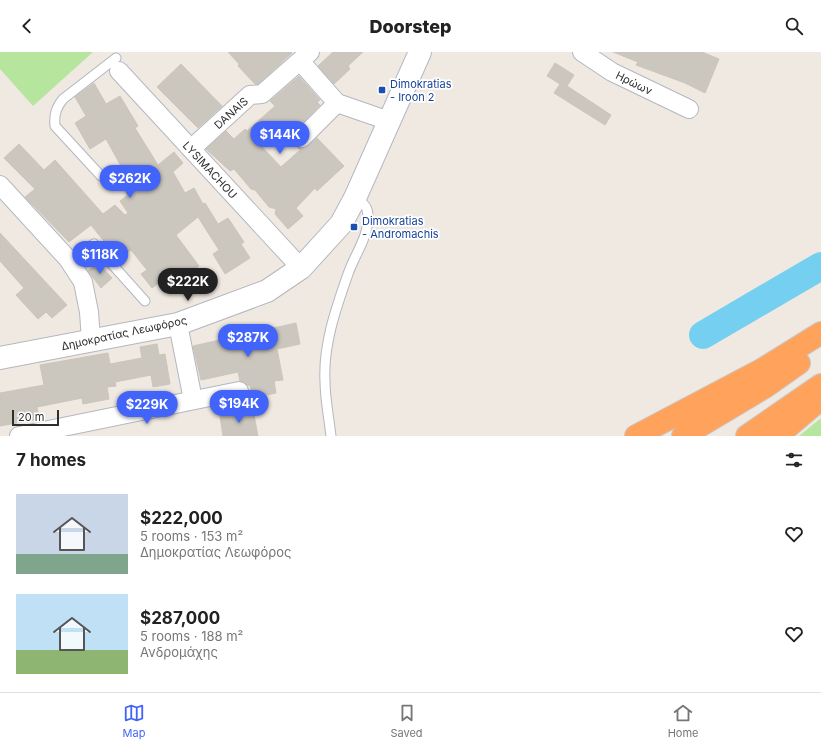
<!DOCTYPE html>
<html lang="en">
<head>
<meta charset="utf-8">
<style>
  :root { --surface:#fff; --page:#f6f6f6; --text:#222; --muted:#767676; --line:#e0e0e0; --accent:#4264fb }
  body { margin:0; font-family:Inter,sans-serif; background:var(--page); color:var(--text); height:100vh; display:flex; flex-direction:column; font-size:15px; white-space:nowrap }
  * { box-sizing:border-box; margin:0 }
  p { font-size:13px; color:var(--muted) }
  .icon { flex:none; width:22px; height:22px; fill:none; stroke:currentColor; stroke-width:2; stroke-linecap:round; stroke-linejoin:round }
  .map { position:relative; height:384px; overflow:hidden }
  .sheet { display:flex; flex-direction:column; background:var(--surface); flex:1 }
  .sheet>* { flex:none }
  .scale { position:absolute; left:12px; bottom:10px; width:47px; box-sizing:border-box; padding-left:4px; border:2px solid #2e2e2e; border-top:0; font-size:11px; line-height:14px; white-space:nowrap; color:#2e2e2e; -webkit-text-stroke:3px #fff; paint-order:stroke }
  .price { position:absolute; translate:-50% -34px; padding:0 9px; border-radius:14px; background:var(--accent); color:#fff; font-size:13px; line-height:26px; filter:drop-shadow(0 1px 2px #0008) }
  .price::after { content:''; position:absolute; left:50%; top:24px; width:12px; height:9px; margin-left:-6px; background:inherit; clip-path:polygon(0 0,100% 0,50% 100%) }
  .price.on { background:#222; color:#fff }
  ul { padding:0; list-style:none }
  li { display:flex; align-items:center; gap:12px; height:100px; padding:0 16px }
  li span { display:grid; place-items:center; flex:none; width:112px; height:80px; border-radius:0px; color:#555 }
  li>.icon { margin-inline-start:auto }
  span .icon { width:48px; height:48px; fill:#fffc; stroke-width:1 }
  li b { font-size:17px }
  h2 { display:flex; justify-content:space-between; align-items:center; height:48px; padding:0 16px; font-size:17px }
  header { display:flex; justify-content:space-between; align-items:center; height:52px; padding:0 16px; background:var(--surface); font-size:18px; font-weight:800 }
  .dock { display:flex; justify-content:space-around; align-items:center; height:56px; border-top:1px solid var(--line); background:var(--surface); font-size:11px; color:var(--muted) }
  .dock a { display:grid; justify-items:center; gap:2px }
  .dock .on { color:var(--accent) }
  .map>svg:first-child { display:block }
  .green { fill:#b6e59e }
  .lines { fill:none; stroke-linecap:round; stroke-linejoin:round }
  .river { stroke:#75cff0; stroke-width:28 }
  .building { fill:#cbc7bf; stroke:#cbc5ba }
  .lane-casing { stroke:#b4b7c1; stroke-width:11 }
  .street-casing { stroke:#b4b7c1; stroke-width:20 }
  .secondary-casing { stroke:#b4b7c1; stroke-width:24 }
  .highway-casing { stroke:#c9c9c9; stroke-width:24 }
  .lane { stroke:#fff; stroke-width:9 }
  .street { stroke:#fff; stroke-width:18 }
  .secondary { stroke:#fff; stroke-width:22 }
  .highway { stroke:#ffa35c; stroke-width:22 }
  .transit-dot { fill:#1a4fb4; stroke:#fff; stroke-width:1.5 }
  .labels { text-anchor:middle; stroke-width:3.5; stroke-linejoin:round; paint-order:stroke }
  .street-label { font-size:11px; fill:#2e2e2e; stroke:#fff }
  .transit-label { font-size:11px; fill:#164399; stroke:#fff; text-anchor:start }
</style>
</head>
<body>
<header><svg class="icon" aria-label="back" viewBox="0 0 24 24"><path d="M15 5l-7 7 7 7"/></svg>Doorstep<svg class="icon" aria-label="search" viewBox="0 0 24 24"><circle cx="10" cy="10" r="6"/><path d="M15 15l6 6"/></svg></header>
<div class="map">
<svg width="821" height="384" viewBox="0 0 821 384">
  <rect width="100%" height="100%" fill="#efe9e1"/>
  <g class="green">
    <polygon points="0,0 93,0 33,54 0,17"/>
    <polygon points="821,366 821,384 799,384"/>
  </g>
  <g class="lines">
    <polyline class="river" points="703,283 821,214"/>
  </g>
  <g class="building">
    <polygon points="228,0 291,0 292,1 258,32 255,32 238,14 239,12"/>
    <polygon points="333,0 363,0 348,14 350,17 334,32 318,14"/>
    <polygon points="613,0 702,0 719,7 705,41 685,31 636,13 638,10"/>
    <polygon points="555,11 574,23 567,34 611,63 605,73 554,41 560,32 547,24"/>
    <polygon points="181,12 222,54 198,76 157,35"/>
    <polygon points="299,24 320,48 317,50 320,53 295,79 292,84 292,89 282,77 262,95 281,115 300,98 297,95 305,96 317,86 344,114 317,139 315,136 296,156 303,164 288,177 275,162 276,157 269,155 255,138 251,137 234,117 230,119 206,97 226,79 234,87 245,77 247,79 275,54 270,49"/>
    <polygon points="94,31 106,52 120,44 138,74 135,76 158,113 174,100 183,111 173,120 185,141 194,136 203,152 205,151 218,172 228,166 244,190 241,192 250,206 225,222 213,202 219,198 198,165 176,183 199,214 186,224 189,229 171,242 161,229 152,236 141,222 147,218 131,198 125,202 118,192 111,198 91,173 69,190 25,145 35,137 4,106 19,92 44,118 55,108 103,162 115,153 125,163 128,161 120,149 128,143 126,141 131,137 125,126 127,125 106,87 90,97 75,71 86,64 75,45"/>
    <polygon points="0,181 67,253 52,266 46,260 38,267 16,243 24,236 0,209"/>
    <polygon points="98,211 112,226 101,236 88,219"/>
    <polygon points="296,271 300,292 277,297 283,328 274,329 276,341 253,346 250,333 248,334 240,329 238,320 201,328 193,294"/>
    <polygon points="157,292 159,303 165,302 170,332 153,335 151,323 115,330 116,334 107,335 109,347 83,352 82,346 37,355 39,367 0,374 0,341 44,333 40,313 108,301 110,312 142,306 140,295"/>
    <polygon points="253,358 258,384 223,384 220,364"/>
  </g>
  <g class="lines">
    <defs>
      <g id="lane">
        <path d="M101 124 55 74C54 62 56 56 63 47L116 6"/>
        <polyline points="68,207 94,192 145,249"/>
        <path d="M331 384C329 366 325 347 325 329 323 293 336 256 348 222 354 204 369 184 368 164 368 154 363 151 355 146"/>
      </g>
      <g id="street">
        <polyline points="582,0 612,20 689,57"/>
        <polyline points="301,10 337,51 389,69"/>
        <polyline points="119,19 301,216"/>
        <polyline points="302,86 337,51"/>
        <polyline points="191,97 250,43 262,42 310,0"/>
        <polyline points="0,133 68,207 83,230 89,260 91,288"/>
        <polyline points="178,272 193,348"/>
        <polyline points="19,384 239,339"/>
      </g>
      <polyline id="secondary" points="0,306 178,272 267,239 301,216 341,172 355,146 420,0"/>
      <g id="highway">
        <polyline points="636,384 763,317 821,281"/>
        <polyline points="683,384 765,335 799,311"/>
        <polyline points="747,384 821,333"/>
        <polyline points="777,384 816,351"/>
      </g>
    </defs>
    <use href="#lane" class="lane-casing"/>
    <use href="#street" class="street-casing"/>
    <use href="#secondary" class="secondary-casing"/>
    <use href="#highway" class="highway-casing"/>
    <use href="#lane" class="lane"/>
    <use href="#street" class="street"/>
    <use href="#secondary" class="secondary"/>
    <use href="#highway" class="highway"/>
  </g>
  <g class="transit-dot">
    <rect x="378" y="34" width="8" height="8" rx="2"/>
    <rect x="350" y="171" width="8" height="8" rx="2"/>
  </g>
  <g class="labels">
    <g class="street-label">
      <text transform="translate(634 31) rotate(26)" y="4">Ηρώων</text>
      <text transform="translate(231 61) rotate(-42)" y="4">DANAIS</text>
      <text transform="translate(210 118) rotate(47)" y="4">LYSIMACHOU</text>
      <text transform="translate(124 281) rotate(-12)" y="4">Δημοκρατίας Λεωφόρος</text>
    </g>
    <g class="transit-label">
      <text x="390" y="36">Dimokratias<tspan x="390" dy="13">- Iroon 2</tspan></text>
      <text x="362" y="173">Dimokratias<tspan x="362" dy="13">- Andromachis</tspan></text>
    </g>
  </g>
</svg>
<div class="scale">20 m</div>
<b class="price" style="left:280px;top:103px">$144K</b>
<b class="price" style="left:130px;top:147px">$262K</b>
<b class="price" style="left:100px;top:223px">$118K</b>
<b class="price on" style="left:188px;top:250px">$222K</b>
<b class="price" style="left:248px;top:306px">$287K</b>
<b class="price" style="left:239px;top:372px">$194K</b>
<b class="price" style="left:147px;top:373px">$229K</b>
</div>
<section class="sheet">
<h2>7 homes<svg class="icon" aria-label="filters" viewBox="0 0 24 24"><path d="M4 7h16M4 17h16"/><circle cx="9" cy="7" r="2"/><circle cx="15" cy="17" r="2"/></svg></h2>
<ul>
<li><span style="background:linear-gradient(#c9d6e8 75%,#7fa58c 0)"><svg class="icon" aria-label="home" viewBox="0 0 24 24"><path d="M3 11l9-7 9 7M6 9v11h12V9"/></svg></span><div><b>$222,000</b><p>5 rooms · 153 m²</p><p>Δημοκρατίας Λεωφόρος</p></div><svg class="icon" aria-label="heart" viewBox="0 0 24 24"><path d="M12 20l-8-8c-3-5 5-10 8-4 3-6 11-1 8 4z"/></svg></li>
<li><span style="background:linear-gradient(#bfe0f5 70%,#8fb573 0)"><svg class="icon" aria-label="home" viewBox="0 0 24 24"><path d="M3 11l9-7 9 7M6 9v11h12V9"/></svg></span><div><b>$287,000</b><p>5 rooms · 188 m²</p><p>Ανδρομάχης</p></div><svg class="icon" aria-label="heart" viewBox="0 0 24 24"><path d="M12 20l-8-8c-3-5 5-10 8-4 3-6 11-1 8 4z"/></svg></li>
</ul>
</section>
<nav class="dock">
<a class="on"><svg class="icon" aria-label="map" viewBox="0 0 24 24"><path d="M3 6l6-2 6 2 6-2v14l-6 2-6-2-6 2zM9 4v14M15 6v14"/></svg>Map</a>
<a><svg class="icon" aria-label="saved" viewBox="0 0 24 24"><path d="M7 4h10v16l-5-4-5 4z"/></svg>Saved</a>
<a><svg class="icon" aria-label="home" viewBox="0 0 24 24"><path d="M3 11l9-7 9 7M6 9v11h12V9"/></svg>Home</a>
</nav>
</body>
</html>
